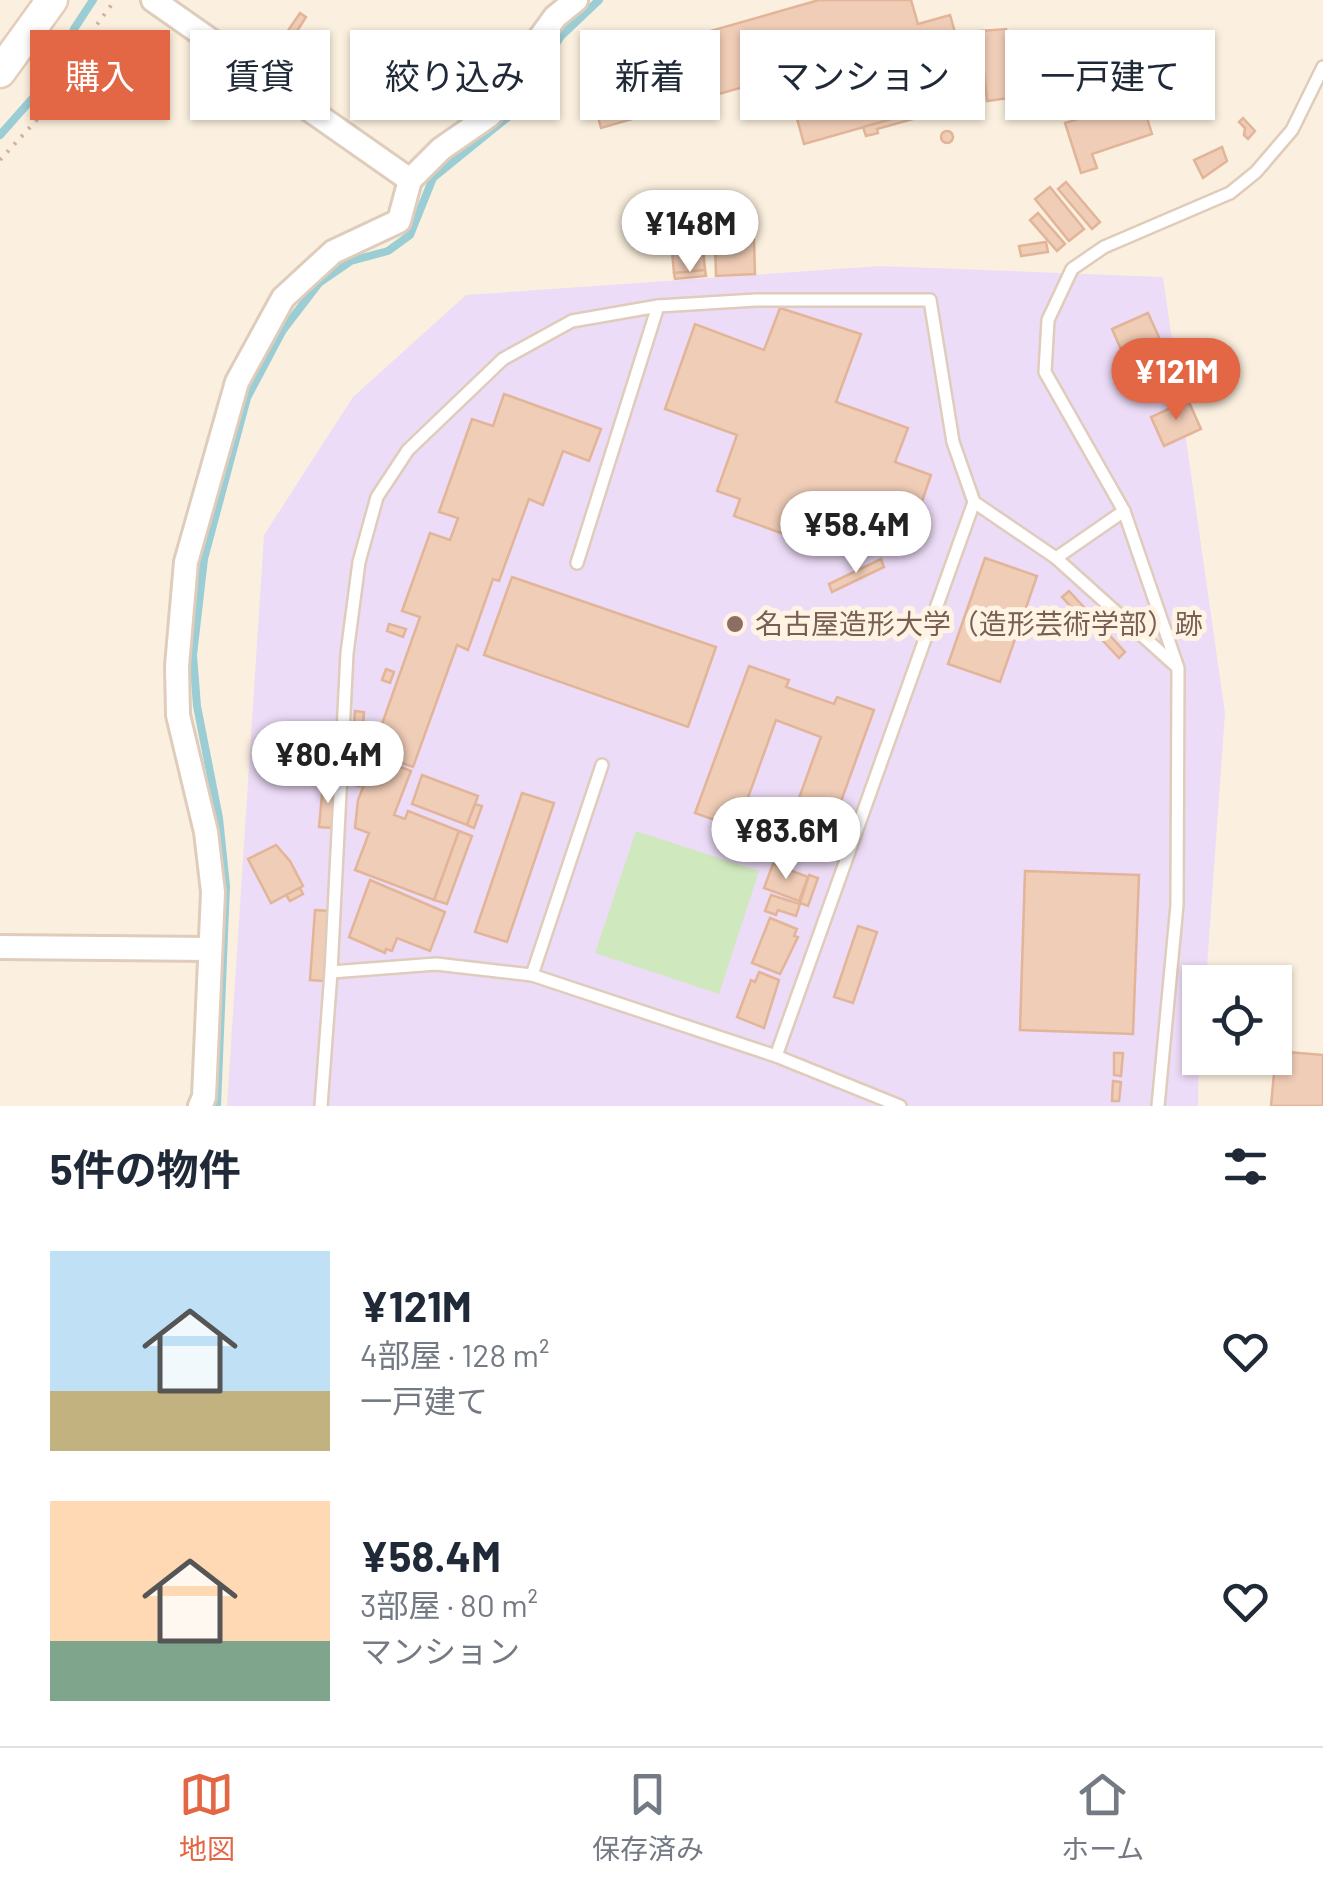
<!DOCTYPE html>
<html lang="ja">
<head>
<meta charset="utf-8">
<style>
  :root { --surface:#fff; --page:#f6f6f7; --text:#1f2937; --muted:#747a83; --line:#e0e1e3; --accent:#e46745 }
  body { margin:0; font-family:Barlow,"Noto Sans JP",sans-serif; background:var(--page); color:var(--text); height:100vh; display:flex; flex-direction:column; font-size:38px; white-space:nowrap }
  * { box-sizing:border-box; margin:0 }
  p { font-size:32px; color:var(--muted) }
  .icon { flex:none; width:55px; height:55px; fill:none; stroke:currentColor; stroke-width:2; stroke-linecap:round; stroke-linejoin:round }
  .map { position:relative; height:1106px; overflow:hidden }
  .panel { display:flex; flex-direction:column; background:var(--surface); flex:1 }
  .panel>* { flex:none }
  .banner { position:absolute; left:30px; top:30px; width:1265px; height:90px; display:flex; gap:20px }
  .tools { position:absolute; left:1182px; top:965px; display:grid; gap:20px }
  .tools a { display:grid; place-items:center; width:110px; height:110px; border-radius:0px; background:var(--surface); box-shadow:0 2px 8px #0004; font-size:50px }
  .price { position:absolute; translate:-50% -85px; padding:0 22px; border-radius:35px; background:#fff; color:#222; font-size:32px; line-height:65px; filter:drop-shadow(0 2px 5px #0008) }
  .price::after { content:''; position:absolute; left:50%; top:60px; width:30px; height:22px; margin-left:-15px; background:inherit; clip-path:polygon(0 0,100% 0,50% 100%) }
  .price.on { background:var(--accent); color:#fff }
  ul { padding:0; list-style:none }
  li { display:flex; align-items:center; gap:30px; height:250px; padding:0 50px }
  li span { display:grid; place-items:center; flex:none; width:280px; height:200px; border-radius:0px; color:#555 }
  li>.icon { margin-inline-start:auto }
  span .icon { width:120px; height:120px; fill:#fffc; stroke-width:1 }
  li b { font-size:42px }
  h2 { display:flex; justify-content:space-between; align-items:center; height:120px; padding:0 50px; font-size:42px }
  .chip { padding:0 35px; border-radius:0px; background:var(--surface); box-shadow:0 2px 8px #0004; font-size:35px; line-height:90px }
  .chip.on { background:var(--accent); color:#fff }
  .menu { display:flex; justify-content:space-around; align-items:center; height:140px; border-top:2px solid var(--line); background:var(--surface); font-size:28px; color:var(--muted) }
  .menu a { display:grid; justify-items:center; gap:5px }
  .menu .on { color:var(--accent) }
  .map>svg:first-child { display:block }
  .education { fill:#eddcf7 }
  .green { fill:#d0e8be }
  .lines { fill:none; stroke-linecap:round; stroke-linejoin:round }
  .stream { stroke:#9bcdd5; stroke-width:8 }
  .building { fill:#f0cdb7; stroke:#e2b498; stroke-width:2.5 }
  .lane-casing { stroke:#dfccbb; stroke-width:16 }
  .street-casing { stroke:#dfccbb; stroke-width:28 }
  .secondary-casing { stroke:#e4cdba; stroke-width:35 }
  .path { stroke:#d4b19b; stroke-width:4; stroke-dasharray:2.5 8; stroke-linecap:butt }
  .lane { stroke:#fff; stroke-width:11 }
  .street { stroke:#fff; stroke-width:22 }
  .secondary { stroke:#fff; stroke-width:30 }
  .education-dot { fill:#8d6e63; stroke:#fff4e4; stroke-width:4 }
  .labels { text-anchor:middle; stroke-width:10; stroke-linejoin:round; paint-order:stroke }
  .education-label { font-size:28px; fill:#785e54; stroke:#fff4e4; text-anchor:start }
</style>
</head>
<body>
<div class="map">
<svg width="1323" height="1106" viewBox="0 0 1323 1106">
  <rect width="100%" height="100%" fill="#fbf0df"/>
  <polygon class="education" points="880,266 1163,277 1225,713 1206,982 1200,982 1198,1106 227,1106 264,535 353,397 466,295"/>
  <polygon class="green" points="636,831 759,871 719,994 595,953"/>
  <g class="lines">
    <g class="stream">
      <polyline points="0,135 54,74 74,29 93,0"/>
      <polyline points="217,1106 226,886 219,818 197,706 193,655 204,559 247,398 283,330 319,283 351,261 388,251 410,235 433,178 513,113 561,36 599,0"/>
    </g>
  </g>
  <g class="building">
    <polygon points="819,0 911,0 918,24 950,15 968,78 955,82 960,100 804,144 785,75 601,128 584,67"/>
    <polygon points="300,13 306,17 290,42 283,38"/>
    <polygon points="1006,29 1016,97 987,101 980,31"/>
    <polygon points="780,80 783,90 771,93 768,83"/>
    <polygon points="1141,99 1152,134 1092,154 1097,168 1081,173 1065,123"/>
    <polygon points="940,105 941,111 877,129 878,133 866,136 863,127"/>
    <polygon points="1243,118 1255,131 1248,139 1244,135 1245,128 1239,122"/>
    <circle cx="947" cy="137" r="6"/>
    <polygon points="1222,147 1227,161 1203,178 1194,160"/>
    <polygon points="1066,182 1100,222 1092,229 1058,189"/>
    <polygon points="1050,187 1084,229 1069,241 1035,199"/>
    <polygon points="1038,213 1065,244 1057,251 1030,220"/>
    <polygon points="703,236 708,247 703,248 705,270 674,273 671,240"/>
    <polygon points="754,240 755,274 716,276 715,242"/>
    <polygon points="1046,242 1048,252 1021,256 1019,246"/>
    <polygon points="705,270 706,276 675,279 674,273"/>
    <polygon points="780,308 861,334 836,402 908,428 895,462 931,475 912,531 881,520 823,548 734,516 740,499 717,491 737,435 665,409 695,324 764,350"/>
    <polygon points="1148,313 1170,362 1134,379 1112,329"/>
    <polygon points="504,394 601,429 589,461 563,451 543,505 529,499 499,581 493,579 468,650 457,645 413,767 372,752 420,617 402,611 430,533 450,540 458,518 439,512 472,419 493,426"/>
    <polygon points="1188,400 1201,429 1164,446 1151,417"/>
    <polygon points="985,558 1037,576 1000,682 948,664"/>
    <polygon points="881,559 884,567 832,592 829,584"/>
    <polygon points="512,577 716,647 688,727 484,655"/>
    <polygon points="1069,591 1125,652 1119,658 1062,597"/>
    <polygon points="389,624 406,629 403,637 387,631"/>
    <polygon points="749,666 789,680 786,687 834,704 837,697 874,710 822,854 784,840 821,737 776,720 737,828 695,813"/>
    <polygon points="386,669 394,672 390,683 382,680"/>
    <polygon points="355,711 364,712 363,725 354,725"/>
    <polygon points="375,757 411,771 394,815 405,819 408,811 459,831 434,900 355,870 369,833 355,828 358,800"/>
    <polygon points="358,761 364,762 362,786 357,786"/>
    <polygon points="422,775 478,796 467,825 412,804"/>
    <polygon points="323,784 337,785 333,828 319,827"/>
    <polygon points="522,793 554,803 507,942 475,932"/>
    <polygon points="475,804 482,806 474,828 467,825"/>
    <polygon points="459,831 472,836 447,904 434,900"/>
    <polygon points="276,845 290,861 303,886 271,903 248,859"/>
    <polygon points="773,864 808,877 799,901 764,888"/>
    <polygon points="1025,871 1139,875 1133,1034 1020,1030"/>
    <polygon points="809,875 818,878 808,906 800,903"/>
    <polygon points="370,880 445,912 430,951 397,938 392,951 386,949 385,953 349,937"/>
    <polygon points="300,888 303,894 290,901 286,895"/>
    <polygon points="771,895 800,904 796,916 778,910 776,915 765,911"/>
    <polygon points="315,910 329,911 324,981 310,980"/>
    <polygon points="770,918 797,929 794,936 798,937 780,974 752,963"/>
    <polygon points="858,926 877,932 853,1003 834,997"/>
    <polygon points="759,972 779,980 764,1028 737,1017 751,980 755,982"/>
    <polygon points="1276,1051 1323,1055 1323,1106 1271,1106"/>
    <polygon points="1114,1053 1123,1053 1121,1076 1114,1075"/>
    <polygon points="1113,1081 1121,1082 1119,1101 1112,1101"/>
  </g>
  <g class="lines">
    <defs>
      <g id="lane">
        <polyline points="1056,558 1176,666"/>
        <polyline points="577,563 658,306"/>
        <polyline points="331,972 436,964 532,975 776,1056 900,1106"/>
        <polyline points="532,975 602,765"/>
        <polyline points="776,1056 974,502"/>
        <polyline points="321,1106 331,972 347,653 354,600 359,562 377,497 408,450 503,359 572,321 658,306 756,300 930,300 953,442 974,502 1056,558 1124,511"/>
        <polyline points="1158,1106 1177,905 1178,668 1124,511 1045,372 1048,320 1072,269 1104,247 1230,193 1256,172 1292,130 1323,67"/>
      </g>
      <g id="street">
        <polyline points="153,0 410,180"/>
        <polyline points="0,947 210,949"/>
        <polyline points="200,1106 204,1097 213,892 206,832 178,715 177,666 186,562 237,382 283,298 333,252 399,221 410,180 441,149 490,115 517,85 534,46 555,17 576,0"/>
      </g>
      <polyline id="secondary" points="0,72 52,0"/>
    </defs>
    <use href="#lane" class="lane-casing"/>
    <use href="#street" class="street-casing"/>
    <use href="#secondary" class="secondary-casing"/>
    <polyline class="path" points="0,160 55,100 93,30 115,0"/>
    <use href="#lane" class="lane"/>
    <use href="#street" class="street"/>
    <use href="#secondary" class="secondary"/>
  </g>
  <circle class="education-dot" cx="735" cy="624" r="10"/>
  <g class="labels">
    <g class="education-label">
      <text x="755" y="634">名古屋造形大学（造形芸術学部）跡</text>
    </g>
  </g>
</svg>
<div class="tools">
<a><svg class="icon" aria-label="locate" viewBox="0 0 24 24"><circle cx="12" cy="12" r="6"/><path d="M12 2v4M12 18v4M2 12h4M18 12h4"/></svg></a>
</div>
<b class="price" style="left:690px;top:275px">¥148M</b>
<b class="price on" style="left:1176px;top:423px">¥121M</b>
<b class="price" style="left:856px;top:576px">¥58.4M</b>
<b class="price" style="left:328px;top:806px">¥80.4M</b>
<b class="price" style="left:786px;top:882px">¥83.6M</b>
<div class="banner">
<a class="chip on">購入</a>
<a class="chip">賃貸</a>
<a class="chip">絞り込み</a>
<a class="chip">新着</a>
<a class="chip">マンション</a>
<a class="chip">一戸建て</a>
</div>
</div>
<section class="panel">
<h2>5件の物件<svg class="icon" aria-label="filters" viewBox="0 0 24 24"><path d="M4 7h16M4 17h16"/><circle cx="9" cy="7" r="2"/><circle cx="15" cy="17" r="2"/></svg></h2>
<ul>
<li><span style="background:linear-gradient(#bfe0f5 70%,#c2b280 0)"><svg class="icon" aria-label="home" viewBox="0 0 24 24"><path d="M3 11l9-7 9 7M6 9v11h12V9"/></svg></span><div><b>¥121M</b><p>4部屋 · 128 m²</p><p>一戸建て</p></div><svg class="icon" aria-label="heart" viewBox="0 0 24 24"><path d="M12 20l-8-8c-3-5 5-10 8-4 3-6 11-1 8 4z"/></svg></li>
<li><span style="background:linear-gradient(#ffd9b3 70%,#7fa58c 0)"><svg class="icon" aria-label="home" viewBox="0 0 24 24"><path d="M3 11l9-7 9 7M6 9v11h12V9"/></svg></span><div><b>¥58.4M</b><p>3部屋 · 80 m²</p><p>マンション</p></div><svg class="icon" aria-label="heart" viewBox="0 0 24 24"><path d="M12 20l-8-8c-3-5 5-10 8-4 3-6 11-1 8 4z"/></svg></li>
</ul>
</section>
<nav class="menu">
<a class="on"><svg class="icon" aria-label="map" viewBox="0 0 24 24"><path d="M3 6l6-2 6 2 6-2v14l-6 2-6-2-6 2zM9 4v14M15 6v14"/></svg>地図</a>
<a><svg class="icon" aria-label="saved" viewBox="0 0 24 24"><path d="M7 4h10v16l-5-4-5 4z"/></svg>保存済み</a>
<a><svg class="icon" aria-label="home" viewBox="0 0 24 24"><path d="M3 11l9-7 9 7M6 9v11h12V9"/></svg>ホーム</a>
</nav>
</body>
</html>
